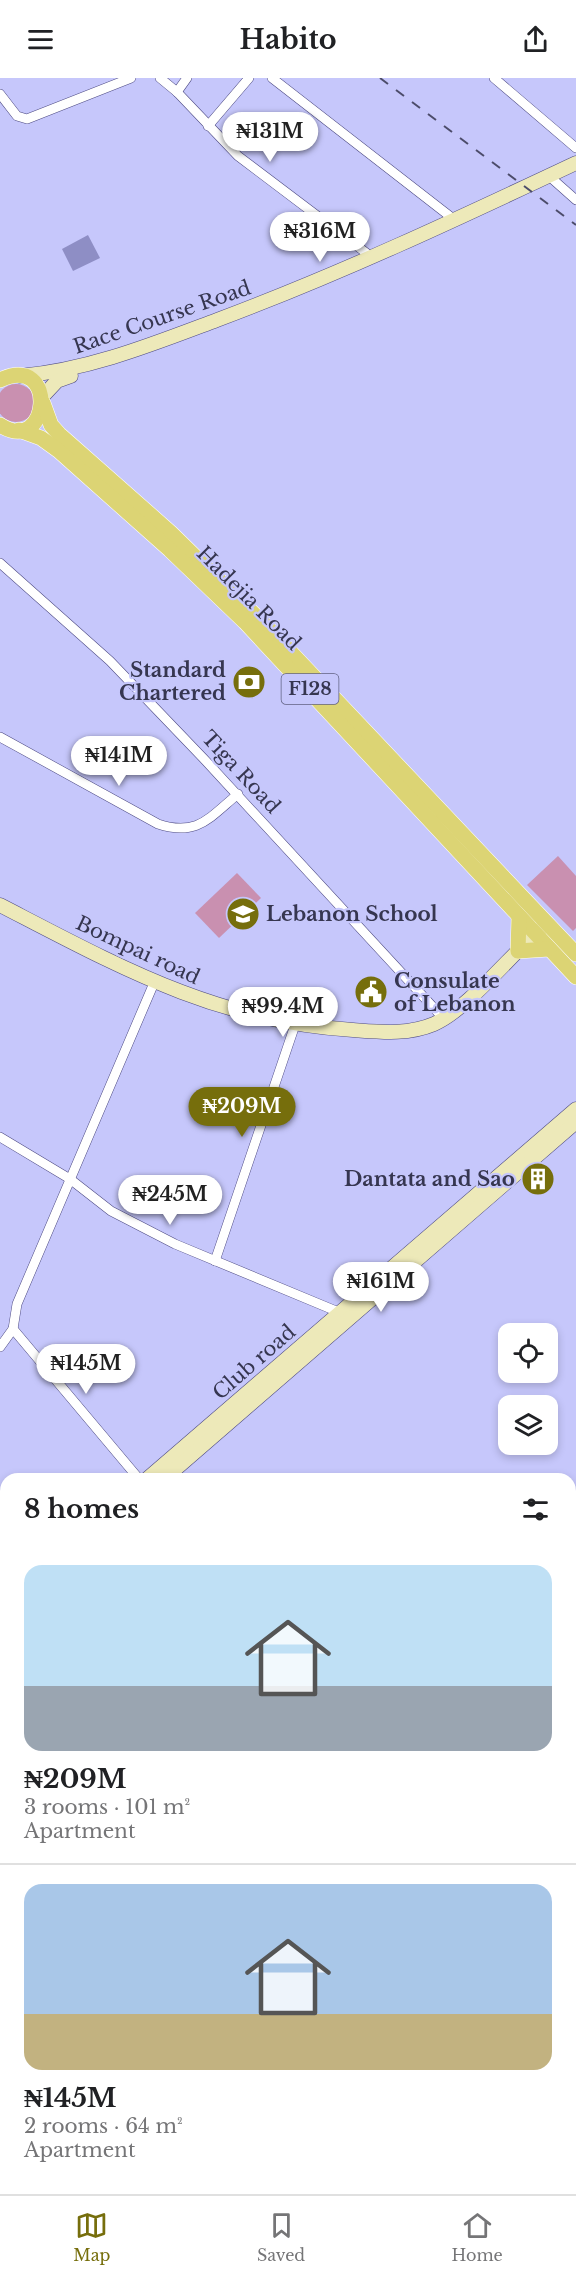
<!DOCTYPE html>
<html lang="en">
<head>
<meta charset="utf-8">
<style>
  :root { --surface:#fff; --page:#f6f6f6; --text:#202124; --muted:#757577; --line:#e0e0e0; --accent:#766e0c }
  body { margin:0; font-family:"Libre Baskerville",serif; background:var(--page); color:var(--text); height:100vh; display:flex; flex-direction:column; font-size:22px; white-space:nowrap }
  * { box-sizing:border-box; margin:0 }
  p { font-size:20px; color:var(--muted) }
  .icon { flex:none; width:33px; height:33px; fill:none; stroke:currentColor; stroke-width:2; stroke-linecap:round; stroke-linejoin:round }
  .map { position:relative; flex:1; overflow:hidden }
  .side { position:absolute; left:0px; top:1395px; width:576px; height:722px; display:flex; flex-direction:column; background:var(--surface); border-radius:18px 18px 0 0; box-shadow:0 3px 9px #0003 }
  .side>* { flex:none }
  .fabs { position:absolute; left:498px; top:1245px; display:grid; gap:12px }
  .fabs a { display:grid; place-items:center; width:60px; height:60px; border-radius:12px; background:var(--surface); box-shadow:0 3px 9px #0003; font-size:30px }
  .price { position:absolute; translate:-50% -51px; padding:0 14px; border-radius:21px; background:#fff; color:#222; font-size:20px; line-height:39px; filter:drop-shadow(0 2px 3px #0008) }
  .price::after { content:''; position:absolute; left:50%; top:36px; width:18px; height:14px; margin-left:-9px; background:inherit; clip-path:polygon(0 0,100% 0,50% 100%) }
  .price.on { background:var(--accent); color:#fff }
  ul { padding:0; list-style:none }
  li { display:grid; align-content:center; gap:12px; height:318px; padding:0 24px }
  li+li { border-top:2px solid var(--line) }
  li span { display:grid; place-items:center; height:186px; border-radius:18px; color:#555 }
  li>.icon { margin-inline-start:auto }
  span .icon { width:108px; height:108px; fill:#fffc; stroke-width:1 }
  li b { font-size:26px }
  h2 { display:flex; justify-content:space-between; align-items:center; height:72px; padding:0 24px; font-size:26px }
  header { display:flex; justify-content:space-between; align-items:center; height:78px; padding:0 24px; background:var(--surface); font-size:27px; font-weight:700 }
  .tabs { display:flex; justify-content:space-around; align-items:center; height:84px; border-top:2px solid var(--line); background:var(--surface); font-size:16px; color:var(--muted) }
  .tabs a { display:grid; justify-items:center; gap:3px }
  .tabs .on { color:var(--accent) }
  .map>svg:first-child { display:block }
  .green { fill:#c990b0 }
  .water { fill:#8e8ec5 }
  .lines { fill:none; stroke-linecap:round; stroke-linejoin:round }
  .street-casing { stroke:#4d4a83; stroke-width:10 }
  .secondary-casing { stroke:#4d4a83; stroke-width:15 }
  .primary-casing { stroke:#fff; stroke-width:16 }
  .street { stroke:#fff; stroke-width:9 }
  .secondary { stroke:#ede9b9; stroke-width:14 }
  .primary { stroke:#dcd474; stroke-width:15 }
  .rail { stroke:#4c4c6a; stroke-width:2; stroke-dasharray:10 10; stroke-linecap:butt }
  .labels { text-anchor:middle; stroke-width:4.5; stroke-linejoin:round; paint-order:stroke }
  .shield { fill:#c6c7fb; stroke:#616283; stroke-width:1.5 }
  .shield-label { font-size:18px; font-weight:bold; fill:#363650 }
  .street-label { font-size:20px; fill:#363650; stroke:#c6c7fb }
  .poi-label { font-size:20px; font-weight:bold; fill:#363650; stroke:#c6c7fb; text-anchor:end }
</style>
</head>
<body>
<header><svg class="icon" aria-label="menu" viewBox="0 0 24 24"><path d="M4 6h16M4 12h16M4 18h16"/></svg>Habito<svg class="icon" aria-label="share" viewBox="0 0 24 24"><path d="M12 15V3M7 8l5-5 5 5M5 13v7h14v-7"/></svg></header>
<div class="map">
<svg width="576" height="2116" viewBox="0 0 576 2116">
  <rect width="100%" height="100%" fill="#c6c7fb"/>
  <g class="green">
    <circle cx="16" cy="325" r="19"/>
    <polygon points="558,778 576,798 576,850 573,853 527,807"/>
    <polygon points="237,795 261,820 219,860 195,835"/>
  </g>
  <polygon class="water" points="88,157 100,180 73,193 62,171"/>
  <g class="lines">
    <defs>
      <g id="street">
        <polyline points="160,0 177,14 238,78 373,180"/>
        <polyline points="272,0 456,143"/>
        <polyline points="494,0 576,70"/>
        <polyline points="177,14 187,0"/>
        <polyline points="0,16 17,38 27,41 131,0"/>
        <polyline points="208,48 249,0"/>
        <polyline points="549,98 576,122"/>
        <polyline points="0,485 110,583 204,681 444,941"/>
        <path d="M0 659 158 746C197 759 209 740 238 716"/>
        <polyline points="0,1059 70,1101 111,1133 175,1166 341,1235"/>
        <polyline points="215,1183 295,947"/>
        <polyline points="13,1251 139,1401"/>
        <polyline points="0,1269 13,1251 17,1226 154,905"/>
        <polyline points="0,1997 6,2004"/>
        <polyline points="97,2110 102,2116"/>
      </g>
      <g id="secondary">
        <path d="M20 298C89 292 153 266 217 242 340 196 457 141 576 85"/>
        <polyline points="42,319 57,303 71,298"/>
        <path d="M0 827C118 888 217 944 353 952 381 954 408 957 434 946 468 931 512 875 543 849"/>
        <polyline points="147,1401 576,1031"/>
        <polyline points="164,1401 576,1044"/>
        <polyline points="0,1524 6,1519"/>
        <polyline points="0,1541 6,1536"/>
      </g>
      <g id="primary">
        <path d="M0 302C59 274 50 379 0 347"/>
        <polyline points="43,325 51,347 59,356 171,455 263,545 576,876"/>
        <polyline points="19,352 41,360 59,373 170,472 245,544 576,899"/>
        <polyline points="519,839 518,873 549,871"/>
      </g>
    </defs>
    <use href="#street" class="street-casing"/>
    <use href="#secondary" class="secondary-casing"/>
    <use href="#primary" class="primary-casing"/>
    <use href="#street" class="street"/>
    <use href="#secondary" class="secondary"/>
    <use href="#primary" class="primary"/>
    <polyline class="rail" points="380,0 576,147"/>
  </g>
  <defs>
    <symbol id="bank-disc" viewBox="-11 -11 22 22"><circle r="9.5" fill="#766e0c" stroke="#c6c7fb"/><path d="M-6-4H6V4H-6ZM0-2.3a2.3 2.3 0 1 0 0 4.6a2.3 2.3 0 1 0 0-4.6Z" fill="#fff"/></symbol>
    <symbol id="school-disc" viewBox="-11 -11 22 22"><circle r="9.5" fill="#766e0c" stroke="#c6c7fb"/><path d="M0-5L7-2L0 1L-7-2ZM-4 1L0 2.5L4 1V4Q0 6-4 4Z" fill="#fff"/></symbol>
    <symbol id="civic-disc" viewBox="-11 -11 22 22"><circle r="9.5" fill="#766e0c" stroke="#c6c7fb"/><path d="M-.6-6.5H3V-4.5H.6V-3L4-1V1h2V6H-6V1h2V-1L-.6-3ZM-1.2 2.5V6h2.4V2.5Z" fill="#fff"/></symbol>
    <symbol id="building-disc" viewBox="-11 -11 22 22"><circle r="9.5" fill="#766e0c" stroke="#c6c7fb"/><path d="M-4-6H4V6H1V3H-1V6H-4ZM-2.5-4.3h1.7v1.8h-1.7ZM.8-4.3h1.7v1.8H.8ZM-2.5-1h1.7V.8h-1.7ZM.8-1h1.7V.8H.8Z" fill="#fff"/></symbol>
  </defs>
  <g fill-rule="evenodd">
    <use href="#bank-disc" x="230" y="585" width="38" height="38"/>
    <use href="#school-disc" x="224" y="817" width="38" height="38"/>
    <use href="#civic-disc" x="352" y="895" width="38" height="38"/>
    <use href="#building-disc" x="519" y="1082" width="38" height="38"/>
  </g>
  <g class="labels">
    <rect class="shield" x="281.5" y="596" width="57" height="30" rx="4.5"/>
    <g class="shield-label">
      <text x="310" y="617">F128</text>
    </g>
    <g class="street-label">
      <text transform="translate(162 239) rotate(-19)" y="7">Race Course Road</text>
      <text transform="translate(249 520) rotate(45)" y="7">Hadejia Road</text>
      <text transform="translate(241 694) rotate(47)" y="7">Tiga Road</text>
      <text transform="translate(138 872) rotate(25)" y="7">Bompai road</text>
      <text transform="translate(254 1284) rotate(-41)" y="7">Club road</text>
    </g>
    <g class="poi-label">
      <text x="226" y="599">Standard<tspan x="226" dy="23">Chartered</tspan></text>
      <text x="266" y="843" text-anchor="start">Lebanon School</text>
      <text x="394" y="910" text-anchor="start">Consulate<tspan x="394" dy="23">of Lebanon</tspan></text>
      <text x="515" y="1108">Dantata and Sao</text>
    </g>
  </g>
</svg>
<div class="fabs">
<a><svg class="icon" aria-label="locate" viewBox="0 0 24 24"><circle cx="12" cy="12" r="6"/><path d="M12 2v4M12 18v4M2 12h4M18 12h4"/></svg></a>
<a><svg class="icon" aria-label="layers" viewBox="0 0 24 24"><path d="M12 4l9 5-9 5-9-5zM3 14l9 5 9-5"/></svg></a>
</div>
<b class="price" style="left:270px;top:85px">₦131M</b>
<b class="price" style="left:320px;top:185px">₦316M</b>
<b class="price" style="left:119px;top:709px">₦141M</b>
<b class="price" style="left:283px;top:960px">₦99.4M</b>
<b class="price on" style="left:242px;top:1060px">₦209M</b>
<b class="price" style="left:170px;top:1148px">₦245M</b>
<b class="price" style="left:381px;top:1235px">₦161M</b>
<b class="price" style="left:86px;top:1317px">₦145M</b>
<section class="side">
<h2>8 homes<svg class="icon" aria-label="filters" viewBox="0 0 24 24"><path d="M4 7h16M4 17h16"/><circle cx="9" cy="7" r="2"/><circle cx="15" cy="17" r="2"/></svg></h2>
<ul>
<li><span style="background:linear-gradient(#bfe0f5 65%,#9aa5b1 0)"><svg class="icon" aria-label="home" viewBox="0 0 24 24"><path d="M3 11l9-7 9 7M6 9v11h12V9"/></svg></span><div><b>₦209M</b><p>3 rooms · 101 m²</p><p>Apartment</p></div></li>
<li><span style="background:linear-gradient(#a9c7e8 70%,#c2b280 0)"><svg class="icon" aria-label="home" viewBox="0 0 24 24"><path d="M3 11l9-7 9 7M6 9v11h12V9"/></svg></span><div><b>₦145M</b><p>2 rooms · 64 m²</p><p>Apartment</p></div></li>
</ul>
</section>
</div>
<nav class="tabs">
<a class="on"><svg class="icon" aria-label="map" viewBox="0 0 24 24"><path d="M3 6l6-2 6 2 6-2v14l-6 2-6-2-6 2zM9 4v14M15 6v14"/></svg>Map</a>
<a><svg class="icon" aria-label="saved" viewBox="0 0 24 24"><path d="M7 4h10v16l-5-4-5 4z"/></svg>Saved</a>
<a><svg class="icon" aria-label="home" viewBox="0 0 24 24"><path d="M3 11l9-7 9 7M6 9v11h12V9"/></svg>Home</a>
</nav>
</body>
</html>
